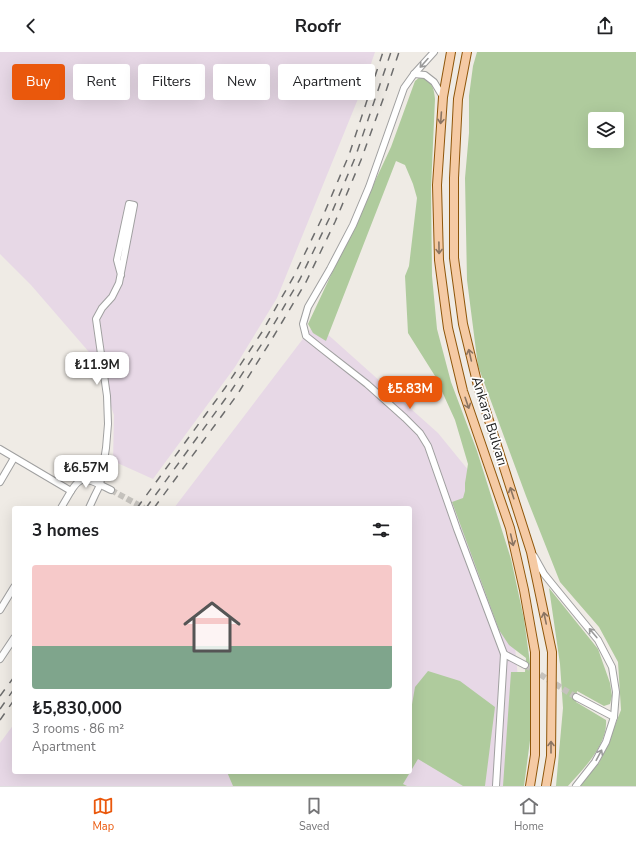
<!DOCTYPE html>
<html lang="en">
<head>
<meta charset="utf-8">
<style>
  :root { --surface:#fff; --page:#f2f2f2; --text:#202124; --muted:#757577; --line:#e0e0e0; --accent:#ea580c }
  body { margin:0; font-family:"Nunito Sans",sans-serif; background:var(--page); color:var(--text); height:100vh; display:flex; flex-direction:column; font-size:15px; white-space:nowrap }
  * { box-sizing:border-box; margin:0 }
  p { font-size:13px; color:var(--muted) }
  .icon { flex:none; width:22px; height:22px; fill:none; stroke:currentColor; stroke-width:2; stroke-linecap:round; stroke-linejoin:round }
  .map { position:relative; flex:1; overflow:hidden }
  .sheet { position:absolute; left:12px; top:454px; width:400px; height:268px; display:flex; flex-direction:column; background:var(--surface); border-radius:4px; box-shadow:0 4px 16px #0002 }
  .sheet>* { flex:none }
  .hud { position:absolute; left:12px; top:12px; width:400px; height:36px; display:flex; gap:8px }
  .fabs { position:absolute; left:588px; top:60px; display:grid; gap:8px }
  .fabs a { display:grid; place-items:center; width:36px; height:36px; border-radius:4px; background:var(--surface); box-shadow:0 4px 16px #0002; font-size:20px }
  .price { position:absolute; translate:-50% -34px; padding:0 9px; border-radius:8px; background:#fff; color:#222; font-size:13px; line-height:26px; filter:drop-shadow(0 1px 2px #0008) }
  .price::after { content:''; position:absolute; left:50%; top:24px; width:12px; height:9px; margin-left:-6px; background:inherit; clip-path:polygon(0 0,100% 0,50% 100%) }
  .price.selected { background:var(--accent); color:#fff }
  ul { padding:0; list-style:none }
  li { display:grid; align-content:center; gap:8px; height:212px; padding:0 20px }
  li span { display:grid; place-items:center; height:124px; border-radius:4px; color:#555 }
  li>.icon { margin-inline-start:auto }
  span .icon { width:72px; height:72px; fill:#fffc; stroke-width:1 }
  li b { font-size:17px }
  h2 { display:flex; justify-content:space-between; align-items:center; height:48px; padding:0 20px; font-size:17px }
  .pill { padding:0 14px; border-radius:4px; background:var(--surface); box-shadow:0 4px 16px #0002; font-size:14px; line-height:36px }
  .pill.selected { background:var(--accent); color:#fff }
  header { display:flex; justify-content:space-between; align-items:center; height:52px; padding:0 20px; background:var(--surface); font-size:18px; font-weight:700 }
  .tabs { display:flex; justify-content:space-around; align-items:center; height:56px; border-top:1px solid var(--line); background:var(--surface); font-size:11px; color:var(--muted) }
  .tabs a { display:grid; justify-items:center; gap:2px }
  .tabs .selected { color:var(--accent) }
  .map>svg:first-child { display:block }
  .industrial { fill:#e7d8e6 }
  .forest { fill:#afcb9d; fill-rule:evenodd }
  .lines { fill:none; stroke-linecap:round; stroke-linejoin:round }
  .minor-tunnel { stroke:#c5c2bd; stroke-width:6; stroke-dasharray:6 3; stroke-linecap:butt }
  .minor-casing { stroke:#a0a0a0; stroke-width:8 }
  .major-casing { stroke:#8f560a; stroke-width:10 }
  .minor { stroke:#fff; stroke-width:6 }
  .major { stroke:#f5caa4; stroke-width:8 }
  .rail { stroke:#6d6d6d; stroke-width:1.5; stroke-dasharray:8 8; stroke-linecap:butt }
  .oneway { stroke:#9a9a9a }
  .oneway2 { stroke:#8a7462 }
  .labels { text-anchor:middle; stroke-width:3.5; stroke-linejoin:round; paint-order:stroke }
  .street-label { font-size:14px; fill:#1f1f1f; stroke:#fff }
</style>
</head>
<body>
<header><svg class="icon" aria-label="back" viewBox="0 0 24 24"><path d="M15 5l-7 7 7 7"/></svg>Roofr<svg class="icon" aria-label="share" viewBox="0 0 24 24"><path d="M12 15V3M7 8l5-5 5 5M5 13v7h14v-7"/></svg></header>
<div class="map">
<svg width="636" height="734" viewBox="0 0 636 734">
  <rect width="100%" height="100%" fill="#efebe5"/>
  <g class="industrial">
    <polygon points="0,0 375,0 364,32 277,246 235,315 153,427 113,409 114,363 95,307 31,233 0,202"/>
    <polygon points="315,271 438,381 469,419 511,555 523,676 516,734 0,734 0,691 14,672 14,720 410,720 410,456 174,456"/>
  </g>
  <g class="forest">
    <path d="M477 0H636V734H579L599 711 608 691 621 658 618 610 599 575 560 530 526 444 478 314 467 228 465 126 469 81V44L473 14ZM595 67H617V89H595Z"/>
    <path d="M420 25C432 28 434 36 435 47L431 136 432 224 437 277 451 330 477 399 511 507 524 567 532 626 531 681 524 734H503L511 620H525L526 606 509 593 499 578 452 450 463 446 465 439V431L466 425 468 412 455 368 435 324 408 281 405 224 409 214 417 146 413 132 405 113 396 109 326 289 313 281 308 272 391 95 415 29Z"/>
    <path d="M549 536 598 597 610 631 612 644 610 652 604 654 577 639 576 650 606 668C608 693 583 717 568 734H556L563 656 560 612Z"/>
    <polygon points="428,619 460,629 495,655 485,734 463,734 418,707 403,732 407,734 233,734 227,720 410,720 410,664 415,635"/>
  </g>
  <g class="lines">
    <g class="minor-tunnel">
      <polyline points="111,438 144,456"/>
      <polyline points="525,613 576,645"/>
    </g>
    <defs>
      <g id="minor">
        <polyline points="434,0 414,22 404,36 369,135 353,173 330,217 308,255 303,272 306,284 321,296 367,332 405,366 420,381 428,394 457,477 504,602 496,734"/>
        <polyline points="414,22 425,23 434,30 443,45"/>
        <polyline points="0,397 71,439 61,456"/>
        <polyline points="0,430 14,406"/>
        <path d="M71 439C73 436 76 431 80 429 86 424 104 435 111 438"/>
        <polyline points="89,456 95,443 100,433 106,396 108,372 107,344 96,267 102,256 112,245 119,231 134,153 129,152 117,208 121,223"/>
        <polyline points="534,504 544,522 557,538 598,588 612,615 616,640 614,665 606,690 595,710 576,734"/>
        <polyline points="0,558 14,535"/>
        <polyline points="504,602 525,613"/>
        <polyline points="0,607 14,586"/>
        <polyline points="576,645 614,665"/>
      </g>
      <g id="major">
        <polyline points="451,0 443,45 437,133 439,208 448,276 463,339 510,476 524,538 535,600 535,703 530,734"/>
        <polyline points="467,0 458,47 454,126 454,206 463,272 478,334 531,500 552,600 551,704 546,734"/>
      </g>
    </defs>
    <use href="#minor" class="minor-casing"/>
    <use href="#major" class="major-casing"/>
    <use href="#minor" class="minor"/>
    <use href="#major" class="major"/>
    <g class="rail">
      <polyline points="137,456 225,336 262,280 294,224 323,164 349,103 383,0"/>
      <polyline points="146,456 231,339 267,284 300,227 329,167 355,106 391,0"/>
      <polyline points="154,456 237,343 272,287 306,230 335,170 361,108 386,39 399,0"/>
      <polyline points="0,644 14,625"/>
      <polyline points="0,657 14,637"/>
      <polyline points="0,668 14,648"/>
    </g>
  </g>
  <defs><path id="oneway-shaft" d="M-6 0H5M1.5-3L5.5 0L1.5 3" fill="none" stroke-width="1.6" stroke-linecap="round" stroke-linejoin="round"/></defs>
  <g class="oneway">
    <use href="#oneway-shaft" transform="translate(424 11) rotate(132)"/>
    <use href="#oneway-shaft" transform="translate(593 581) rotate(-130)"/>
    <use href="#oneway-shaft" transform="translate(599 703) rotate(-62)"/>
  </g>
  <g class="oneway2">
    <use href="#oneway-shaft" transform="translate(441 66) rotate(94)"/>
    <use href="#oneway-shaft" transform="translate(439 196) rotate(89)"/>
    <use href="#oneway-shaft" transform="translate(470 303) rotate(-103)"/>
    <use href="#oneway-shaft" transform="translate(467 351) rotate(71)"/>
    <use href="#oneway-shaft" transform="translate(512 441) rotate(-108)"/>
    <use href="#oneway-shaft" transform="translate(512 488) rotate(77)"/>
    <use href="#oneway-shaft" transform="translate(545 566) rotate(-102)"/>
    <use href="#oneway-shaft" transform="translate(551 695) rotate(-90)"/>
  </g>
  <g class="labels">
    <g class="street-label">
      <text transform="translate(490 369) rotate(73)" y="5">Ankara Bulvarı</text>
    </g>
  </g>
</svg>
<div class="fabs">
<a><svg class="icon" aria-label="layers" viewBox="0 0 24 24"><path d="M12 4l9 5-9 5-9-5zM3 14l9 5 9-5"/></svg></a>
</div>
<b class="price" style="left:97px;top:334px">₺11.9M</b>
<b class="price selected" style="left:410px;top:358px">₺5.83M</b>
<b class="price" style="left:86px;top:437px">₺6.57M</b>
<div class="hud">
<a class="pill selected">Buy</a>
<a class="pill">Rent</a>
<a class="pill">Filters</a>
<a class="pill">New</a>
<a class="pill">Apartment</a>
</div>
<section class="sheet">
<h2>3 homes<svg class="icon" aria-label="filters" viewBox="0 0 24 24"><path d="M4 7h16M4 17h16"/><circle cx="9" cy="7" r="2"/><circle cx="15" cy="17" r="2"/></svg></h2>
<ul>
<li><span style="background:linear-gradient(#f6c9c9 65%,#7fa58c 0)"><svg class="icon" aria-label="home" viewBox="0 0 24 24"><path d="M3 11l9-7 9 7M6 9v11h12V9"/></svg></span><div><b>₺5,830,000</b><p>3 rooms · 86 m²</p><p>Apartment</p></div></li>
</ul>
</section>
</div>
<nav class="tabs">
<a class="selected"><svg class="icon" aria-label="map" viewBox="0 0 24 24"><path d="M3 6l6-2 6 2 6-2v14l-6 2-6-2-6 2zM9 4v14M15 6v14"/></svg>Map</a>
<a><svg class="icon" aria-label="saved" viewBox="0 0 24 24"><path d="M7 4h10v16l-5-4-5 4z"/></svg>Saved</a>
<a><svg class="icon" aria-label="home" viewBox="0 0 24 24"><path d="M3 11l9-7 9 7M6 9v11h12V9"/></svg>Home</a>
</nav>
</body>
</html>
